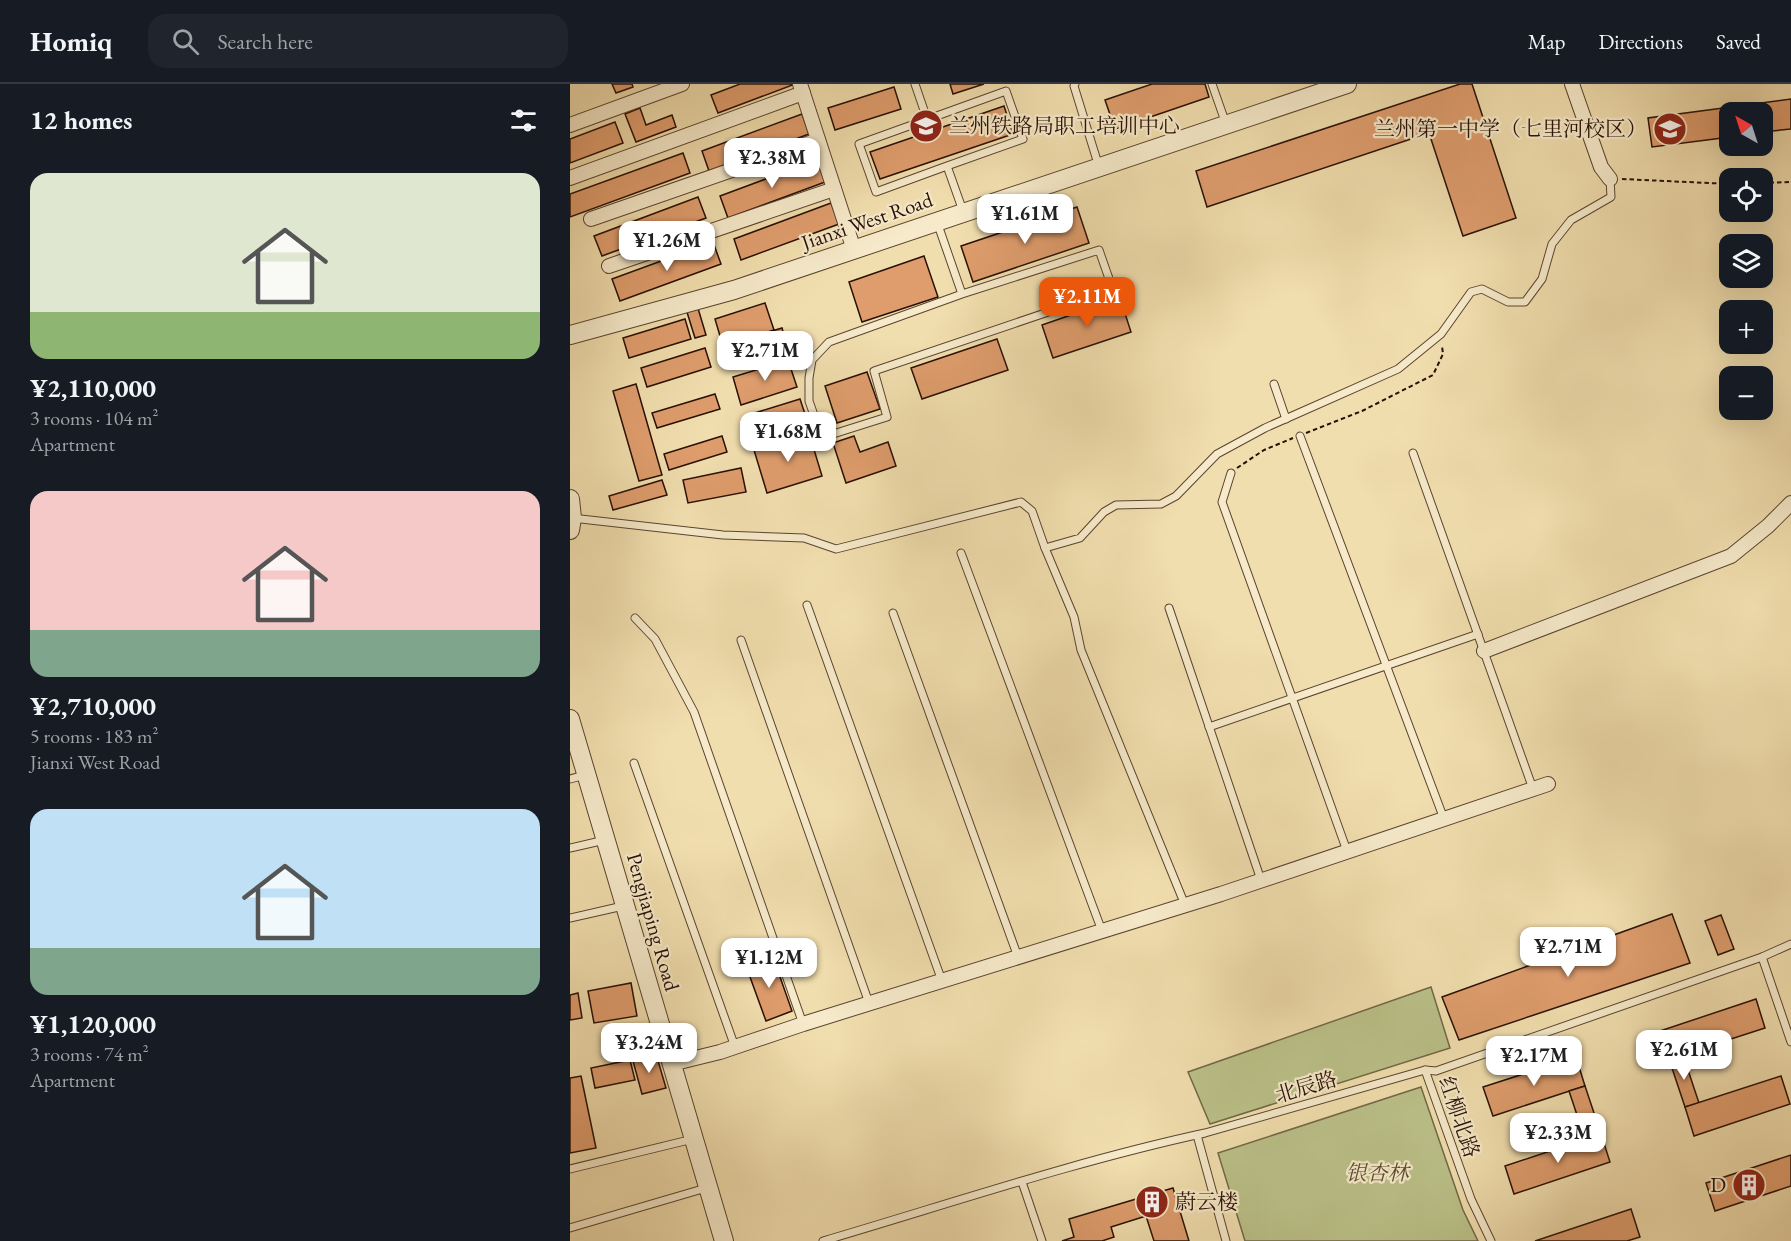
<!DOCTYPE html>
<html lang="en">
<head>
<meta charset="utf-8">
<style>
  :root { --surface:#171b24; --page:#20242c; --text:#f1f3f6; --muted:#9ea1a6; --line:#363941; --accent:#ea580c }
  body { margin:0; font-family:"EB Garamond","Noto Serif SC",serif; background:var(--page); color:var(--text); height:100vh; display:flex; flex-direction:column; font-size:22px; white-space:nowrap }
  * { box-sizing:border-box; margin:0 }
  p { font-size:20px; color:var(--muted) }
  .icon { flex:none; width:33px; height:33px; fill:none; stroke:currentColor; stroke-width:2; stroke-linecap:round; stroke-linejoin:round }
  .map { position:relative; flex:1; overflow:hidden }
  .side { display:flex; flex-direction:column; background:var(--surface); width:570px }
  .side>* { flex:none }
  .needle { width:39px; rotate:321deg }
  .tools { position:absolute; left:1149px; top:18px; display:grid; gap:12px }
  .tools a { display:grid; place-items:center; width:54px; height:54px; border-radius:12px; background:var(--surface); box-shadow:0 6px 24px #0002; font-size:30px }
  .price { position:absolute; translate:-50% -51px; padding:0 14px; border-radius:12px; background:#fff; color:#222; font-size:20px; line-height:39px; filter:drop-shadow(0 2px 3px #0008) }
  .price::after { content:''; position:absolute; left:50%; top:36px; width:18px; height:14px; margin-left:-9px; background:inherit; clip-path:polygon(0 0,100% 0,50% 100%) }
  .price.active { background:var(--accent); color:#fff }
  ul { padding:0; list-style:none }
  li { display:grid; align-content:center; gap:12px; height:318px; padding:0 30px }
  li span { display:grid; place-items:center; height:186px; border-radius:18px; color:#555 }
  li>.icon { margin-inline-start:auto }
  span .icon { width:108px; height:108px; fill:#fffc; stroke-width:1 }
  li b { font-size:26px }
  h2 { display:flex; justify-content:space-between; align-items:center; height:72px; padding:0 30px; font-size:26px }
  header { display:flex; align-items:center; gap:36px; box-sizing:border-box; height:84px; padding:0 30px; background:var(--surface); border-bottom:2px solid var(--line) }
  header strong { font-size:28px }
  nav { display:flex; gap:33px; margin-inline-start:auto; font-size:21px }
  .search { width:420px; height:54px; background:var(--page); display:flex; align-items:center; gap:15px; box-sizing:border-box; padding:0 21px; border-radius:18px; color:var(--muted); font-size:22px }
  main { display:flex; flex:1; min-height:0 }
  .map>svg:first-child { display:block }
  .green { fill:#bbc189; stroke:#726848; stroke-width:1.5 }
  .building { fill:#df9d6d; stroke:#281006; stroke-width:1.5 }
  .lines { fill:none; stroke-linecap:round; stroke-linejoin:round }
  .service-casing { stroke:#5a4430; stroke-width:9 }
  .minor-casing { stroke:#5a4430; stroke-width:16 }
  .tertiary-casing { stroke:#5a4430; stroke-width:20 }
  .path { stroke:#281006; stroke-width:2; stroke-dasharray:4.5 3; stroke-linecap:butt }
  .service { stroke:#f6eaca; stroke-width:7 }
  .minor { stroke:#f6eaca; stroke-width:14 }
  .tertiary { stroke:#f6eaca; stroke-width:18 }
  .labels { text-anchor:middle; stroke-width:4.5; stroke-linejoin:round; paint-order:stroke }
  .poi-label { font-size:21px; fill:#281006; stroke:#f6eaca; text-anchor:start }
  .street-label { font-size:21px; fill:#281006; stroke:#f6eaca }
  .park-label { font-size:21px; font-style:italic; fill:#5b4e34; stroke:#f6eaca }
</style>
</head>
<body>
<header>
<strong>Homiq</strong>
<div class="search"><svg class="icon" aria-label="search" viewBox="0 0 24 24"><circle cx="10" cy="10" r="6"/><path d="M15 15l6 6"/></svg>Search here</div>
<nav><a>Map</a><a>Directions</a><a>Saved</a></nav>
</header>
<main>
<section class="side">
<h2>12 homes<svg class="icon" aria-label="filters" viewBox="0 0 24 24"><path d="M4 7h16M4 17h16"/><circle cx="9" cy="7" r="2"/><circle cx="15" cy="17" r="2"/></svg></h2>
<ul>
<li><span style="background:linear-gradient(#dfe7d0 75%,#8fb573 0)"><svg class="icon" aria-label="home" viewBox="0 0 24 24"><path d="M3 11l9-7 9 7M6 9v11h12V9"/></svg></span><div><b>¥2,110,000</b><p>3 rooms · 104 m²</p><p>Apartment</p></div></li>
<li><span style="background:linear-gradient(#f6c9c9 75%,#7fa58c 0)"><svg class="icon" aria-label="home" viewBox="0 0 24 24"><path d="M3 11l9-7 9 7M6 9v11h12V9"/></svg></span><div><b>¥2,710,000</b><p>5 rooms · 183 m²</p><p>Jianxi West Road</p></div></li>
<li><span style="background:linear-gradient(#bfe0f5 75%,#7fa58c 0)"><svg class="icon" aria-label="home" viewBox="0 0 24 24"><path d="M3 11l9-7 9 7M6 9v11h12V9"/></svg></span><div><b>¥1,120,000</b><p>3 rooms · 74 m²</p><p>Apartment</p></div></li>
</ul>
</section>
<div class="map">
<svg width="1221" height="1157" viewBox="0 0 1221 1157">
  <rect width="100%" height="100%" fill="#f1deae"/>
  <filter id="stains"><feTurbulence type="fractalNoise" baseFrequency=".00333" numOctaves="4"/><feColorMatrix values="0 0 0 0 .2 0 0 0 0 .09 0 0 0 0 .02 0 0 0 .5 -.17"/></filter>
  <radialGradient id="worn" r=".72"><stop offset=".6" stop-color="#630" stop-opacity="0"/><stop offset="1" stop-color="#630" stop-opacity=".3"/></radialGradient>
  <g class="green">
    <polygon points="861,903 880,964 640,1040 618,988"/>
    <polygon points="851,1003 893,1126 908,1157 675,1157 648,1069"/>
  </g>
  <g class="building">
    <polygon points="42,0 62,0 63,3 46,9"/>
    <polygon points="170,0 225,0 148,29 141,11"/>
    <polygon points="380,0 414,0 383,10"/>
    <polygon points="582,0 635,0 639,13 545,45 535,16"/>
    <polygon points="890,0 902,0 946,134 893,152 859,49 637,123 626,87"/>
    <polygon points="324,3 331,25 265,46 258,24"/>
    <polygon points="1221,15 1221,45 1192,48 1192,28 1160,28 1160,53 1082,63 1078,34"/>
    <polygon points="434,22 443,50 310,95 300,68"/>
    <polygon points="70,24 76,41 102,31 106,43 66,58 55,30"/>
    <polygon points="232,30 239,50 139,87 132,67"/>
    <polygon points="45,38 53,59 0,79 0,55"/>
    <polygon points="113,69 120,89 0,133 0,110"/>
    <polygon points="247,76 255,98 158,134 150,112"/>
    <polygon points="128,113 136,134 32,172 24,152"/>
    <polygon points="261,119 269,140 171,176 164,155"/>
    <polygon points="507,123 519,159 403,198 391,162"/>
    <polygon points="143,158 151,180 50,217 42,195"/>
    <polygon points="354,172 368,213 292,238 279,198"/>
    <polygon points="550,214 561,248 483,274 472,241"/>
    <polygon points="195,219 204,246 153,262 145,235"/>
    <polygon points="127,221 136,251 125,254 116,225"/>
    <polygon points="115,235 121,255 59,274 53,254"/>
    <polygon points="212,244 217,262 159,280 153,262"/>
    <polygon points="427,255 438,286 352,315 341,284"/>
    <polygon points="135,264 141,283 77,303 71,284"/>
    <polygon points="218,276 227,303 171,321 163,293"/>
    <polygon points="297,288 310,325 267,339 255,302"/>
    <polygon points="66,300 92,391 69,397 43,307"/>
    <polygon points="145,310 150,325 87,344 82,329"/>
    <polygon points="230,315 237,336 182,353 175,332"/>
    <polygon points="239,349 252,392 197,409 184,366"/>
    <polygon points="152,352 157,368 99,386 94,370"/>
    <polygon points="284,352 290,368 318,358 326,382 276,399 263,359"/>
    <polygon points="171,384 176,408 118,419 113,396"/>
    <polygon points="92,396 97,411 43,426 39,412"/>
    <polygon points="1102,830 1120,879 889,956 872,913"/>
    <polygon points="1151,831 1164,865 1148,871 1135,837"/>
    <polygon points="203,873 222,927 196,937 176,882"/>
    <polygon points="61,899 67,932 24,939 18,907"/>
    <polygon points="8,909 12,934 0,936 0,911"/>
    <polygon points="1186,915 1195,944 1099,975 1090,947"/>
    <polygon points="86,970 96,1004 72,1010 63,977"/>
    <polygon points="1113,971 1129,1019 1115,1023 1099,975"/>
    <polygon points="1006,973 1015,1002 923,1032 913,1003"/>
    <polygon points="60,976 65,996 25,1004 21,984"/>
    <polygon points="11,992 26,1064 0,1069 0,994"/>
    <polygon points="1211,992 1220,1020 1124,1052 1115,1023"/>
    <polygon points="1015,1002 1031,1050 1015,1055 999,1007"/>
    <polygon points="1031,1050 1040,1078 944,1110 935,1082"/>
    <polygon points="1221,1071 1221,1102 1145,1127 1136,1099"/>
    <polygon points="603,1104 619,1157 584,1157 576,1132 541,1143 544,1153 532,1157 492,1157 504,1153 499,1135"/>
    <polygon points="1061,1125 1070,1153 1057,1157 965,1157"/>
  </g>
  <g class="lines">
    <defs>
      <g id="service">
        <polyline points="345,0 357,35"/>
        <polyline points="505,0 504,2 529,83"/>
        <polyline points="642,0 656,40"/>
        <polyline points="377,82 453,55 436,7 289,60 306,108 377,82 393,127"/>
        <polyline points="367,138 392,210 259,258 242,276 239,294 239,317 245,334 252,346 260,351 317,333 304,287 543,206 529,166 392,210"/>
        <polyline points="704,300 716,335"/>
        <polyline points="730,352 874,735"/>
        <polyline points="843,369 963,705"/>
        <polyline points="661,389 652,418 777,767"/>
        <polyline points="2,434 153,451 234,454 266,465 451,418 462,427 475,464 504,533 511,566 615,821"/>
        <polyline points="475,464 510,454 534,428 546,421 591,420 606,412 647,370 695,344 828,285 871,250 901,208 912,205 938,218 955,218 972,195 982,160 1001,136 1041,113 1040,95"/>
        <polyline points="391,469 532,847"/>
        <polyline points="237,521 372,897"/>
        <polyline points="599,524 691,796"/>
        <polyline points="323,529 448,873"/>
        <polyline points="65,534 85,555 124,628 233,940"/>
        <polyline points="171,556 299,919"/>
        <polyline points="639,643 908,550"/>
        <polyline points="64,679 165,963"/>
        <polyline points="0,695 15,691"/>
        <polyline points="0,764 35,756"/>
        <polyline points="0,834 53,822"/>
        <polyline points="1192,873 1221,958"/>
        <polyline points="855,986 901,1115 921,1157"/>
        <polyline points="627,1051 656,1157"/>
        <polyline points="0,1085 123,1055"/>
        <polyline points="452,1098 472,1157"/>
        <polyline points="0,1144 136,1104"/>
        <path d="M253 1157C379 1120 506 1077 635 1049L855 986 866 987 1192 873 1221 860"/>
      </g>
      <g id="minor">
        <polyline points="230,0 284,166"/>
        <polyline points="1002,0 1031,83 1040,95"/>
        <polyline points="0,41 112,0"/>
        <polyline points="0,94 233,9"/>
        <polyline points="21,135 248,56"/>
        <polyline points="39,182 264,105"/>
        <polyline points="914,567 1161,472 1198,442 1221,419"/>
        <polyline points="101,980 150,968 233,940 651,810 978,700"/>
      </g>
      <g id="tertiary">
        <polyline points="0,251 164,206 777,0"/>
        <polyline points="0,415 2,434 0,446"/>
        <polyline points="0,635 154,1157"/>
      </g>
    </defs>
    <use href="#service" class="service-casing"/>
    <use href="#minor" class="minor-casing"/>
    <use href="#tertiary" class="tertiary-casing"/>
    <g class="path">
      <polyline points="1052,95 1160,100"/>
      <polyline points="1192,99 1221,98"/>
      <polyline points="736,349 792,327 863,291 873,270 872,262"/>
      <polyline points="667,384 694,366 723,354"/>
    </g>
    <use href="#service" class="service"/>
    <use href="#minor" class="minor"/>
    <use href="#tertiary" class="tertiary"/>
  </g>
  <defs>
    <symbol id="university-disc" viewBox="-11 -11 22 22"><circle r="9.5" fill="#8f2418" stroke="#f6eaca"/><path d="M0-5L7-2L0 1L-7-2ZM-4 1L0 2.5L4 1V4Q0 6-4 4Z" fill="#fff"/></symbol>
    <symbol id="school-disc" viewBox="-11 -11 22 22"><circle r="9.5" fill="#8f2418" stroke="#f6eaca"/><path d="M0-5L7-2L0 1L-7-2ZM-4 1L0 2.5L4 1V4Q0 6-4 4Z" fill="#fff"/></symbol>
    <symbol id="building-disc" viewBox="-11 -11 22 22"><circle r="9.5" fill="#8f2418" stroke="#f6eaca"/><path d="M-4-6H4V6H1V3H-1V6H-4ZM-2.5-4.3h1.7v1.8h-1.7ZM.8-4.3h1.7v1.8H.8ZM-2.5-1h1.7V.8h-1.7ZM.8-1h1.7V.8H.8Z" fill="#fff"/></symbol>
  </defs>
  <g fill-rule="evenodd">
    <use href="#university-disc" x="337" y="23" width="38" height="38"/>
    <use href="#school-disc" x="1081" y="26" width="38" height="38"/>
    <use href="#building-disc" x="1160" y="1082" width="38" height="38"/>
    <use href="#building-disc" x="563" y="1099" width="38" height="38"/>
  </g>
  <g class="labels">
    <g class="poi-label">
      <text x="379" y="49">兰州铁路局职工培训中心</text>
      <text x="1077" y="52" text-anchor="end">兰州第一中学（七里河校区）</text>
      <text x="1156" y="1108" text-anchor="end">D</text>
      <text x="605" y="1125">蔚云楼</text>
    </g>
    <g class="street-label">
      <text transform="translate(297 137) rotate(-19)" y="7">Jianxi West Road</text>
      <text transform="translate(83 838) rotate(74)" y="7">Pengjiaping Road</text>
      <text transform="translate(736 1003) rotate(-16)" y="7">北辰路</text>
      <text transform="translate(889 1033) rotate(71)" y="7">红柳北路</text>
    </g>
    <g class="park-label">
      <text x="807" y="1096">银杏林</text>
    </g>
  </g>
  <rect width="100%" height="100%" filter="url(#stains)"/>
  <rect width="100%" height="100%" fill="url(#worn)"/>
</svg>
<div class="tools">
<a><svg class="needle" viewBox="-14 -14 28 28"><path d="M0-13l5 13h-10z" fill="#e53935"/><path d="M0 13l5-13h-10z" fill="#9ea1a6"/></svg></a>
<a><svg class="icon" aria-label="locate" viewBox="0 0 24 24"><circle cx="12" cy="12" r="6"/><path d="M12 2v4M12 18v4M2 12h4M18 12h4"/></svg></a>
<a><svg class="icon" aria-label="layers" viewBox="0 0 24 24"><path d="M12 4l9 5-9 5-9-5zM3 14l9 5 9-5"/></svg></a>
<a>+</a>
<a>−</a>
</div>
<b class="price" style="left:202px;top:105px">¥2.38M</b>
<b class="price" style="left:455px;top:161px">¥1.61M</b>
<b class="price" style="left:97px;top:188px">¥1.26M</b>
<b class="price active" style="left:517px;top:244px">¥2.11M</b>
<b class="price" style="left:195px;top:298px">¥2.71M</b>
<b class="price" style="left:218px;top:379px">¥1.68M</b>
<b class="price" style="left:998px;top:894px">¥2.71M</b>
<b class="price" style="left:199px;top:905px">¥1.12M</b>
<b class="price" style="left:79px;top:990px">¥3.24M</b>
<b class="price" style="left:1114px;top:997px">¥2.61M</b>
<b class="price" style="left:964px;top:1003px">¥2.17M</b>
<b class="price" style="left:988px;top:1080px">¥2.33M</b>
</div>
</main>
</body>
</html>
